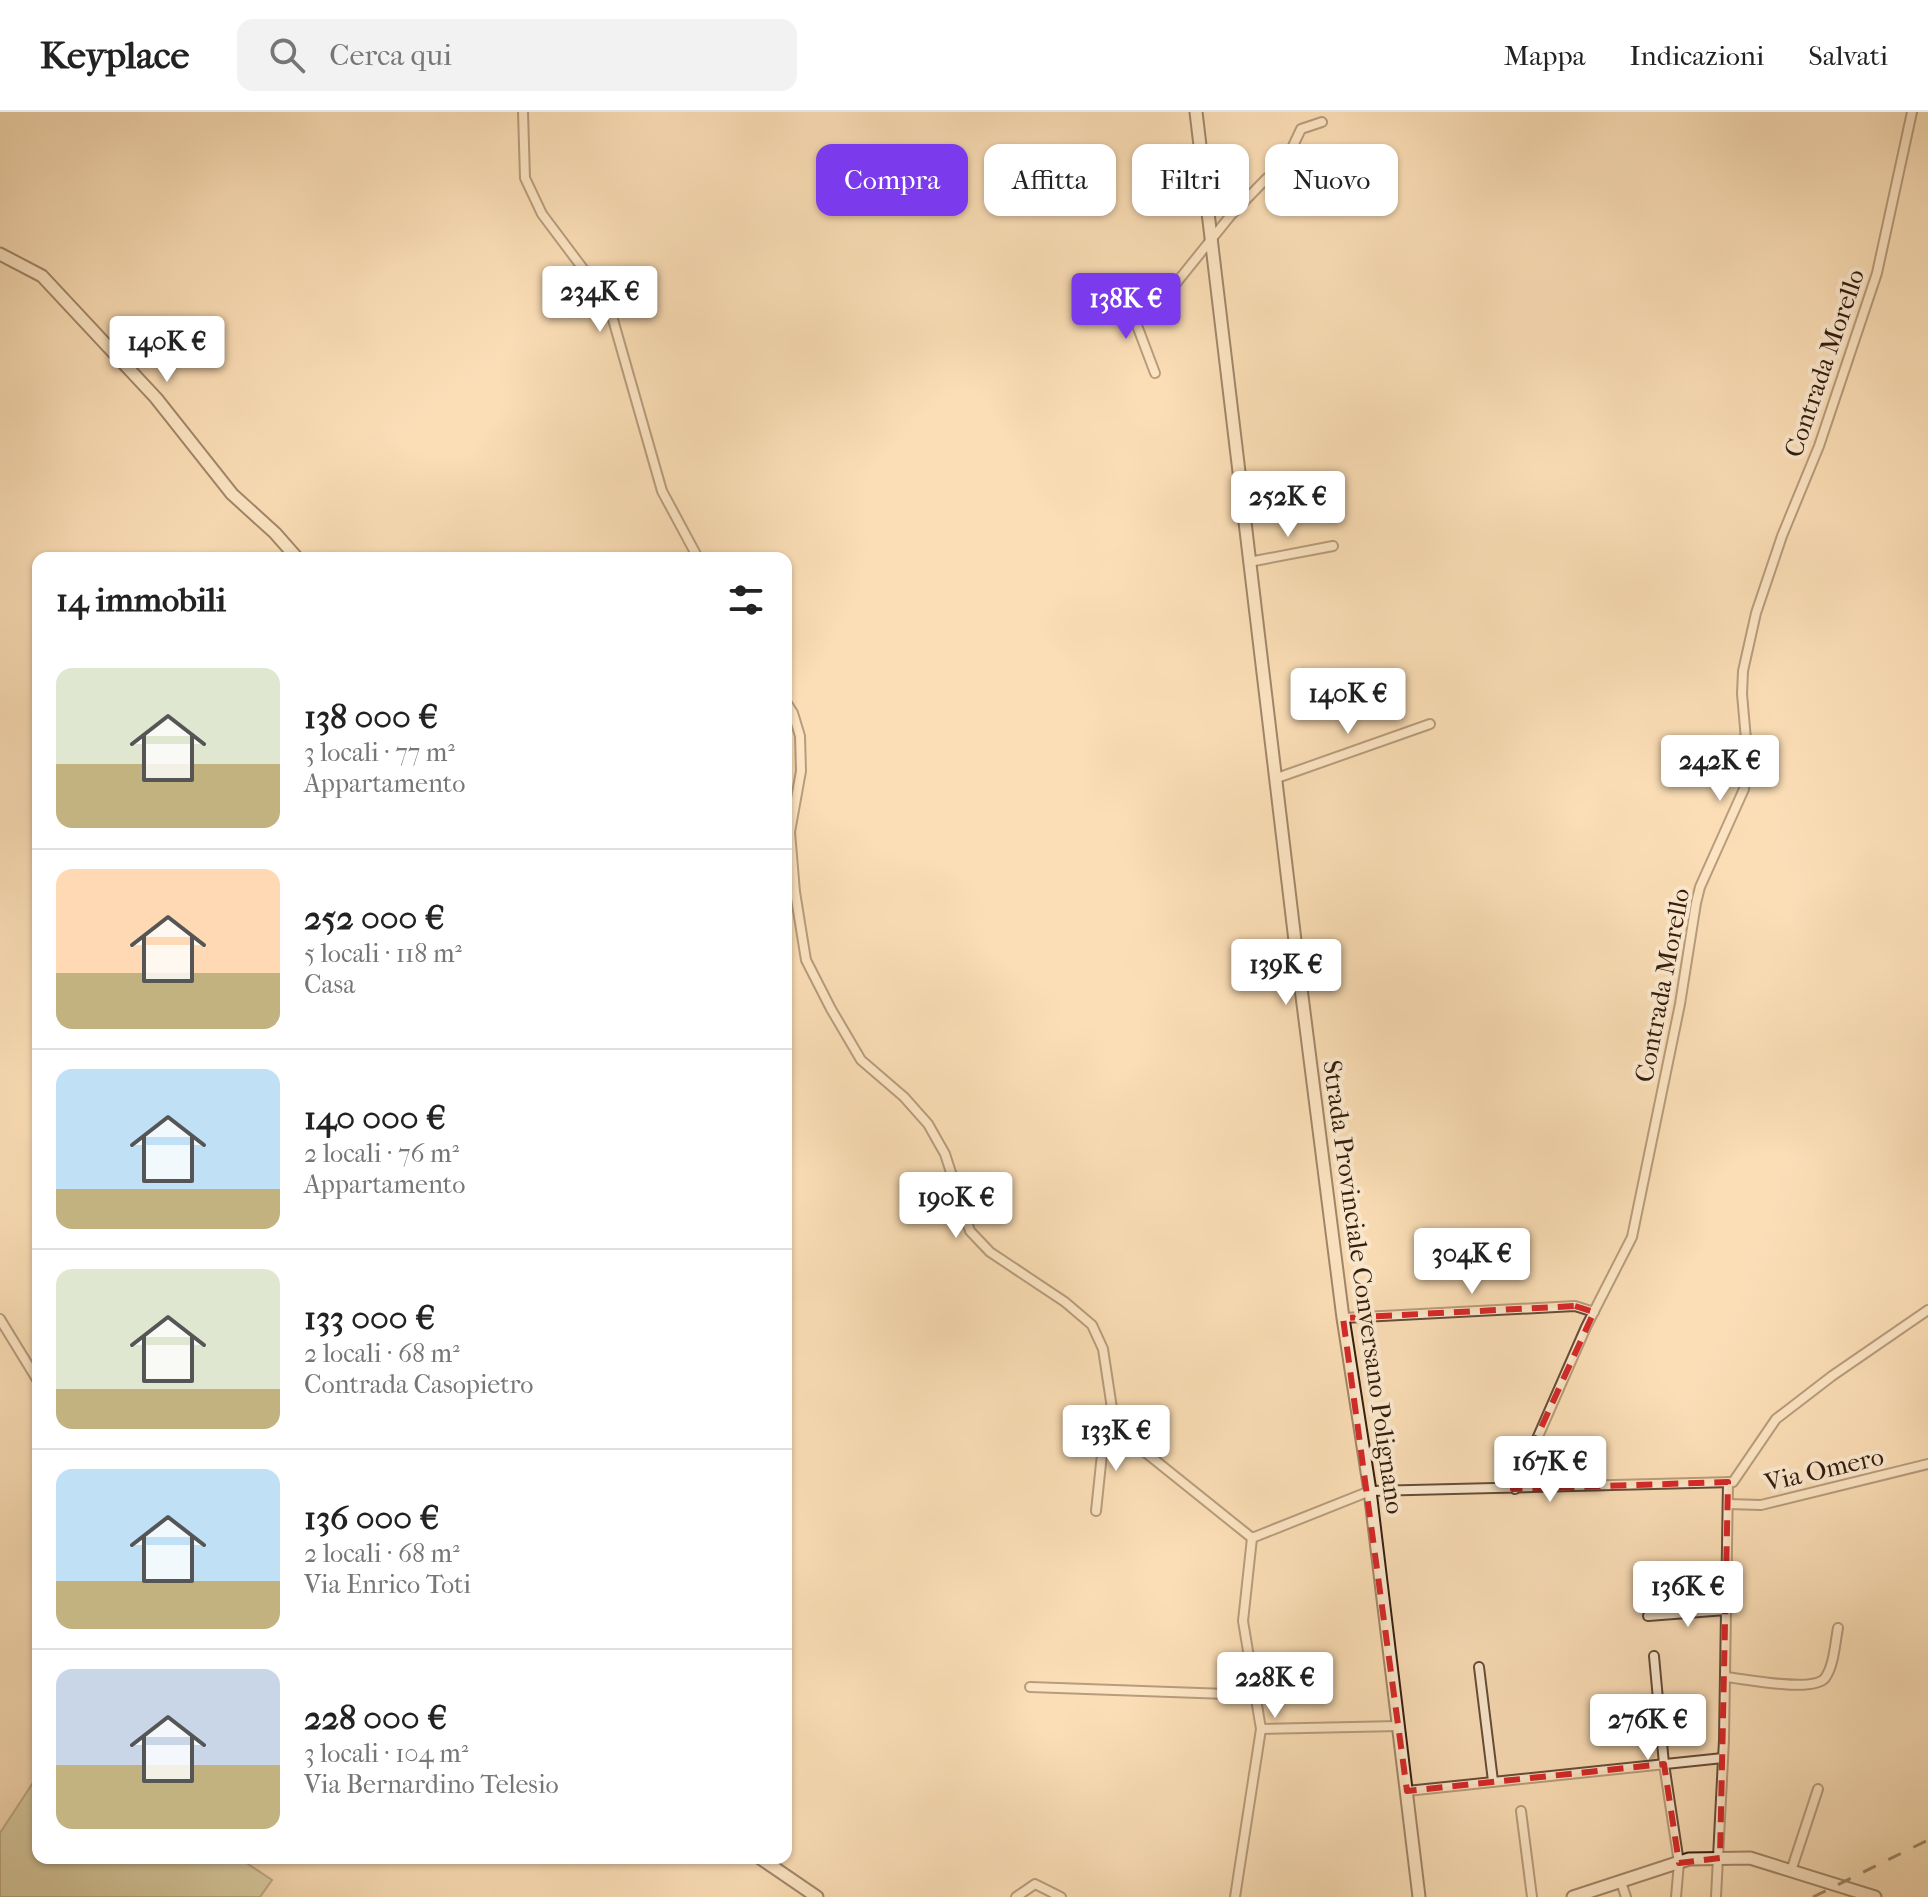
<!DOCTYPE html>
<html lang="it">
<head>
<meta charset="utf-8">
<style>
  :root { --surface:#fff; --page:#f2f2f2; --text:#222; --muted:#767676; --line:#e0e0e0; --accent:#7c3aed }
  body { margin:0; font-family:"IM FELL French Canon",serif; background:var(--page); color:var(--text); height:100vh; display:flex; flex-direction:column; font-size:30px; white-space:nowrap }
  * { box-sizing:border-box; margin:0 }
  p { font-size:26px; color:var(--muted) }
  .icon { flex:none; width:44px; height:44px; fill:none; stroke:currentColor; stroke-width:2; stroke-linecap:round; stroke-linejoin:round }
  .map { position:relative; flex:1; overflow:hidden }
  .details { position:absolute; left:32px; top:440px; width:760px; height:1312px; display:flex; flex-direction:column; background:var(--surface); border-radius:16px; box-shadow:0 2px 6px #0004 }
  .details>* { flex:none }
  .guide { position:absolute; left:816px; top:32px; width:760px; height:72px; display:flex; gap:16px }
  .price { position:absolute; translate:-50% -68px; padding:0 18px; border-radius:8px; background:#fff; color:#222; font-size:26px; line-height:52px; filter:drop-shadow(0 2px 4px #0008) }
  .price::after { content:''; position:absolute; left:50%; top:48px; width:24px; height:18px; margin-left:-12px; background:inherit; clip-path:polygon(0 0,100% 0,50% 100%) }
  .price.active { background:var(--accent); color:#fff }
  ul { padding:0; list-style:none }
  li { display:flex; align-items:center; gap:24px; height:200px; padding:0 24px }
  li+li { border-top:2px solid var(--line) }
  li span { display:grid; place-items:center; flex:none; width:224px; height:160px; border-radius:16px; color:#555 }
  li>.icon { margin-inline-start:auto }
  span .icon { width:96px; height:96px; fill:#fffc; stroke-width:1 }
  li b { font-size:34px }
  h2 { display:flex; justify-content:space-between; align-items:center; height:96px; padding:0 24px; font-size:34px }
  .chip { padding:0 28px; border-radius:16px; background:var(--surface); box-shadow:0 2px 6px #0004; font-size:28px; line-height:72px }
  .chip.active { background:var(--accent); color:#fff }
  header { display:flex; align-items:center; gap:48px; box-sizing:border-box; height:112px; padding:0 40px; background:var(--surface); border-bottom:2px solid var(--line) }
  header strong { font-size:38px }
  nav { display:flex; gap:44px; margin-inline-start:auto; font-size:28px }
  .search { width:560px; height:72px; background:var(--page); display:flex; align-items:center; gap:20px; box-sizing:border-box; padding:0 28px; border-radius:16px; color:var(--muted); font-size:30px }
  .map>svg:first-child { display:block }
  .green { fill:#b8c293; stroke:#767050; stroke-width:2 }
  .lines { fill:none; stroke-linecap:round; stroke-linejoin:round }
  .street-casing { stroke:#664d38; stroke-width:12 }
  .secondary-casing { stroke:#341d0e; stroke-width:15 }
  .street { stroke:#fcead0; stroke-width:8 }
  .secondary { stroke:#fcead0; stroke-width:11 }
  .rail { stroke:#341d0e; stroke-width:3; stroke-dasharray:14 14; stroke-linecap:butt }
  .marked { fill:none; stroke:#d62828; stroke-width:6; stroke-dasharray:16 10; stroke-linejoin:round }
  .labels { text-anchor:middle; stroke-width:8; stroke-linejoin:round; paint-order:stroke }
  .street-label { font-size:26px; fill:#341d0e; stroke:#fcead0 }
</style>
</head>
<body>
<header>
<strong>Keyplace</strong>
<div class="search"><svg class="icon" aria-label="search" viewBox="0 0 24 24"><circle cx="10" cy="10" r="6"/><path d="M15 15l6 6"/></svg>Cerca qui</div>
<nav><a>Mappa</a><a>Indicazioni</a><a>Salvati</a></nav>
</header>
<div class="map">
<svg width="1928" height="1785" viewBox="0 0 1928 1785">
  <rect width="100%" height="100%" fill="#fbdeb7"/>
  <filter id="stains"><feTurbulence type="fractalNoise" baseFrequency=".0025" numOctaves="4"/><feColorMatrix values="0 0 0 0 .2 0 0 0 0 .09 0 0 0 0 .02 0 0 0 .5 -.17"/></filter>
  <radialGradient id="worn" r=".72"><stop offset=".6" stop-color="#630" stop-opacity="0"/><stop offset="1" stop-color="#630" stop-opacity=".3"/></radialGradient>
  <polygon class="green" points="38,1663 38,1746 239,1746 272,1768 260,1785 0,1785 0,1721"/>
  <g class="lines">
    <defs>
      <g id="street">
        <polyline points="523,0 525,66 542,102 608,190 662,379 698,446"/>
        <polyline points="1127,187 1155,261"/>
        <polyline points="1136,208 1169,180 1231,103 1266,67 1284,53 1301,17 1322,10"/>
        <polyline points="1249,450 1333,434"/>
        <polyline points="786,590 793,601 800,624 801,659 790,720 795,780 806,848 831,897 861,948 904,985 928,1012 945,1042 970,1119 990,1140 1065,1190 1092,1213 1103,1237 1115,1316 1252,1426 1370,1379 1733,1370 1776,1307 1832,1264 1928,1198"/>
        <polyline points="1277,666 1430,612"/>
        <polyline points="1343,1206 1575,1194 1594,1200"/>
        <polyline points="0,1207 38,1269"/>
        <polyline points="786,1347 786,1346"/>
        <polyline points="1515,1377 1586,1215 1632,1125 1680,892 1696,791 1700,775 1744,677 1748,650 1742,582 1743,559 1756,501 1782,424 1819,334 1877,161 1912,0"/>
        <polyline points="1728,1392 1761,1393 1928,1352"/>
        <polyline points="1096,1399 1102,1342 1115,1316"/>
        <polyline points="1648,1504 1726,1498"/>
        <polyline points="1654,1544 1664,1652 1679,1751 1676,1785"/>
        <polyline points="1479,1555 1493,1669"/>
        <path d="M1726 1565C1746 1567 1813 1581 1825 1566 1834 1554 1835 1531 1838 1516"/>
        <polyline points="1030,1575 1255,1583"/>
        <polyline points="1261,1617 1399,1614"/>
        <polyline points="1407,1679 1723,1646"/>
        <polyline points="1521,1699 1532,1785"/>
        <polyline points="1791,1759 1818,1677"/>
        <polyline points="1621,1770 1626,1785"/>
        <polyline points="1016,1785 1035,1772 1061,1785"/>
        <polyline points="1235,1785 1261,1617 1243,1509 1252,1426"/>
        <polyline points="1716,1785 1724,1628 1728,1370"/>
      </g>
      <g id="secondary">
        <polyline points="1196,0 1296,837 1343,1206 1370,1379 1419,1785"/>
        <polyline points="0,142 42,164 156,286 232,382 275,421 297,446"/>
        <polyline points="760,1746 817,1785"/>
        <polyline points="1573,1785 1689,1747 1750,1746 1875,1785"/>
      </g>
    </defs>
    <use href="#street" class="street-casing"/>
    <use href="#secondary" class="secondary-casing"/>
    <use href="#street" class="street"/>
    <use href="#secondary" class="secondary"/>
    <polyline class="rail" points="1813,1785 1928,1728"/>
  </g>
  <path d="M0 0H1928V1785H0ZM1575 1194 1594 1200 1513 1377 1728 1370 1720 1746 1679 1751 1664 1652 1407 1679 1343 1206Z" fill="#fbdeb7" fill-opacity=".55" fill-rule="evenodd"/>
  <path class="marked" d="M1575 1194 1594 1200 1513 1377 1728 1370 1720 1746 1679 1751 1664 1652 1407 1679 1343 1206Z"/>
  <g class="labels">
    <g class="street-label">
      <text transform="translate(1824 251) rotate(-71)" y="9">Contrada Morello</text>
      <text transform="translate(1662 873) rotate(-79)" y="9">Contrada Morello</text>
      <text transform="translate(1364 1175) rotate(82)" y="9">Strada Provinciale Conversano Polignano</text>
      <text transform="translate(1824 1357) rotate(-13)" y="9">Via Omero</text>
    </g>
  </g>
  <rect width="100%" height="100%" filter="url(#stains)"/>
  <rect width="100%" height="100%" fill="url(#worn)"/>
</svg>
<b class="price" style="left:600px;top:222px">234K €</b>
<b class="price active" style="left:1126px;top:229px">138K €</b>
<b class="price" style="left:167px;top:272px">140K €</b>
<b class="price" style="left:1288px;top:427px">252K €</b>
<b class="price" style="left:1348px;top:624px">140K €</b>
<b class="price" style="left:1720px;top:691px">242K €</b>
<b class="price" style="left:1286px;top:895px">139K €</b>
<b class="price" style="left:956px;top:1128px">190K €</b>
<b class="price" style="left:1472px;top:1184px">304K €</b>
<b class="price" style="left:1116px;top:1361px">133K €</b>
<b class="price" style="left:1550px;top:1392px">167K €</b>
<b class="price" style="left:1688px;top:1517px">136K €</b>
<b class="price" style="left:1275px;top:1608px">228K €</b>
<b class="price" style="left:1648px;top:1650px">276K €</b>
<div class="guide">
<a class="chip active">Compra</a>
<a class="chip">Affitta</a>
<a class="chip">Filtri</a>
<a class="chip">Nuovo</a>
</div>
<section class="details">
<h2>14 immobili<svg class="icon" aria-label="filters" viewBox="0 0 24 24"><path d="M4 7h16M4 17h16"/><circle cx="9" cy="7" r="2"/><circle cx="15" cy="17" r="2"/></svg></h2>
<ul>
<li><span style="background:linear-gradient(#dfe7d0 60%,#c2b280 0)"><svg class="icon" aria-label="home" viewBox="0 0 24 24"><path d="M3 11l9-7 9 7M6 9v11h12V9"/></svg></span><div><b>138 000 €</b><p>3 locali · 77 m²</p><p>Appartamento</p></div></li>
<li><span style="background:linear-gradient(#ffd9b3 65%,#c2b280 0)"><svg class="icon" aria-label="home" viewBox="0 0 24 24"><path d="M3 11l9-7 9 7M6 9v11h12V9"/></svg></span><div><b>252 000 €</b><p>5 locali · 118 m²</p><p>Casa</p></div></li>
<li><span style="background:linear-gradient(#bfe0f5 75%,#c2b280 0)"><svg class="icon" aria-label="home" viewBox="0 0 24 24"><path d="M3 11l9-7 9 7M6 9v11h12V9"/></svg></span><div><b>140 000 €</b><p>2 locali · 76 m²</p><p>Appartamento</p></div></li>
<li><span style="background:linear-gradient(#dfe7d0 75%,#c2b280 0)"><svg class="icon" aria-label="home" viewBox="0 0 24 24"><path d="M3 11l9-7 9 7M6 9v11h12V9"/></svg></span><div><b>133 000 €</b><p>2 locali · 68 m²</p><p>Contrada Casopietro</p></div></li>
<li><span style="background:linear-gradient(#bfe0f5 70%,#c2b280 0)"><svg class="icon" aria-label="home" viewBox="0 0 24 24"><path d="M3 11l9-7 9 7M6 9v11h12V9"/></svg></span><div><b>136 000 €</b><p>2 locali · 68 m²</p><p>Via Enrico Toti</p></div></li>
<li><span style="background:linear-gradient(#c9d6e8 60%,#c2b280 0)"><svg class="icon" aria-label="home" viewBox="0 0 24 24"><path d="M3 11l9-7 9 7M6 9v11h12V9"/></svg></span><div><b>228 000 €</b><p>3 locali · 104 m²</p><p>Via Bernardino Telesio</p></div></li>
</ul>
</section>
</div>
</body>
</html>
